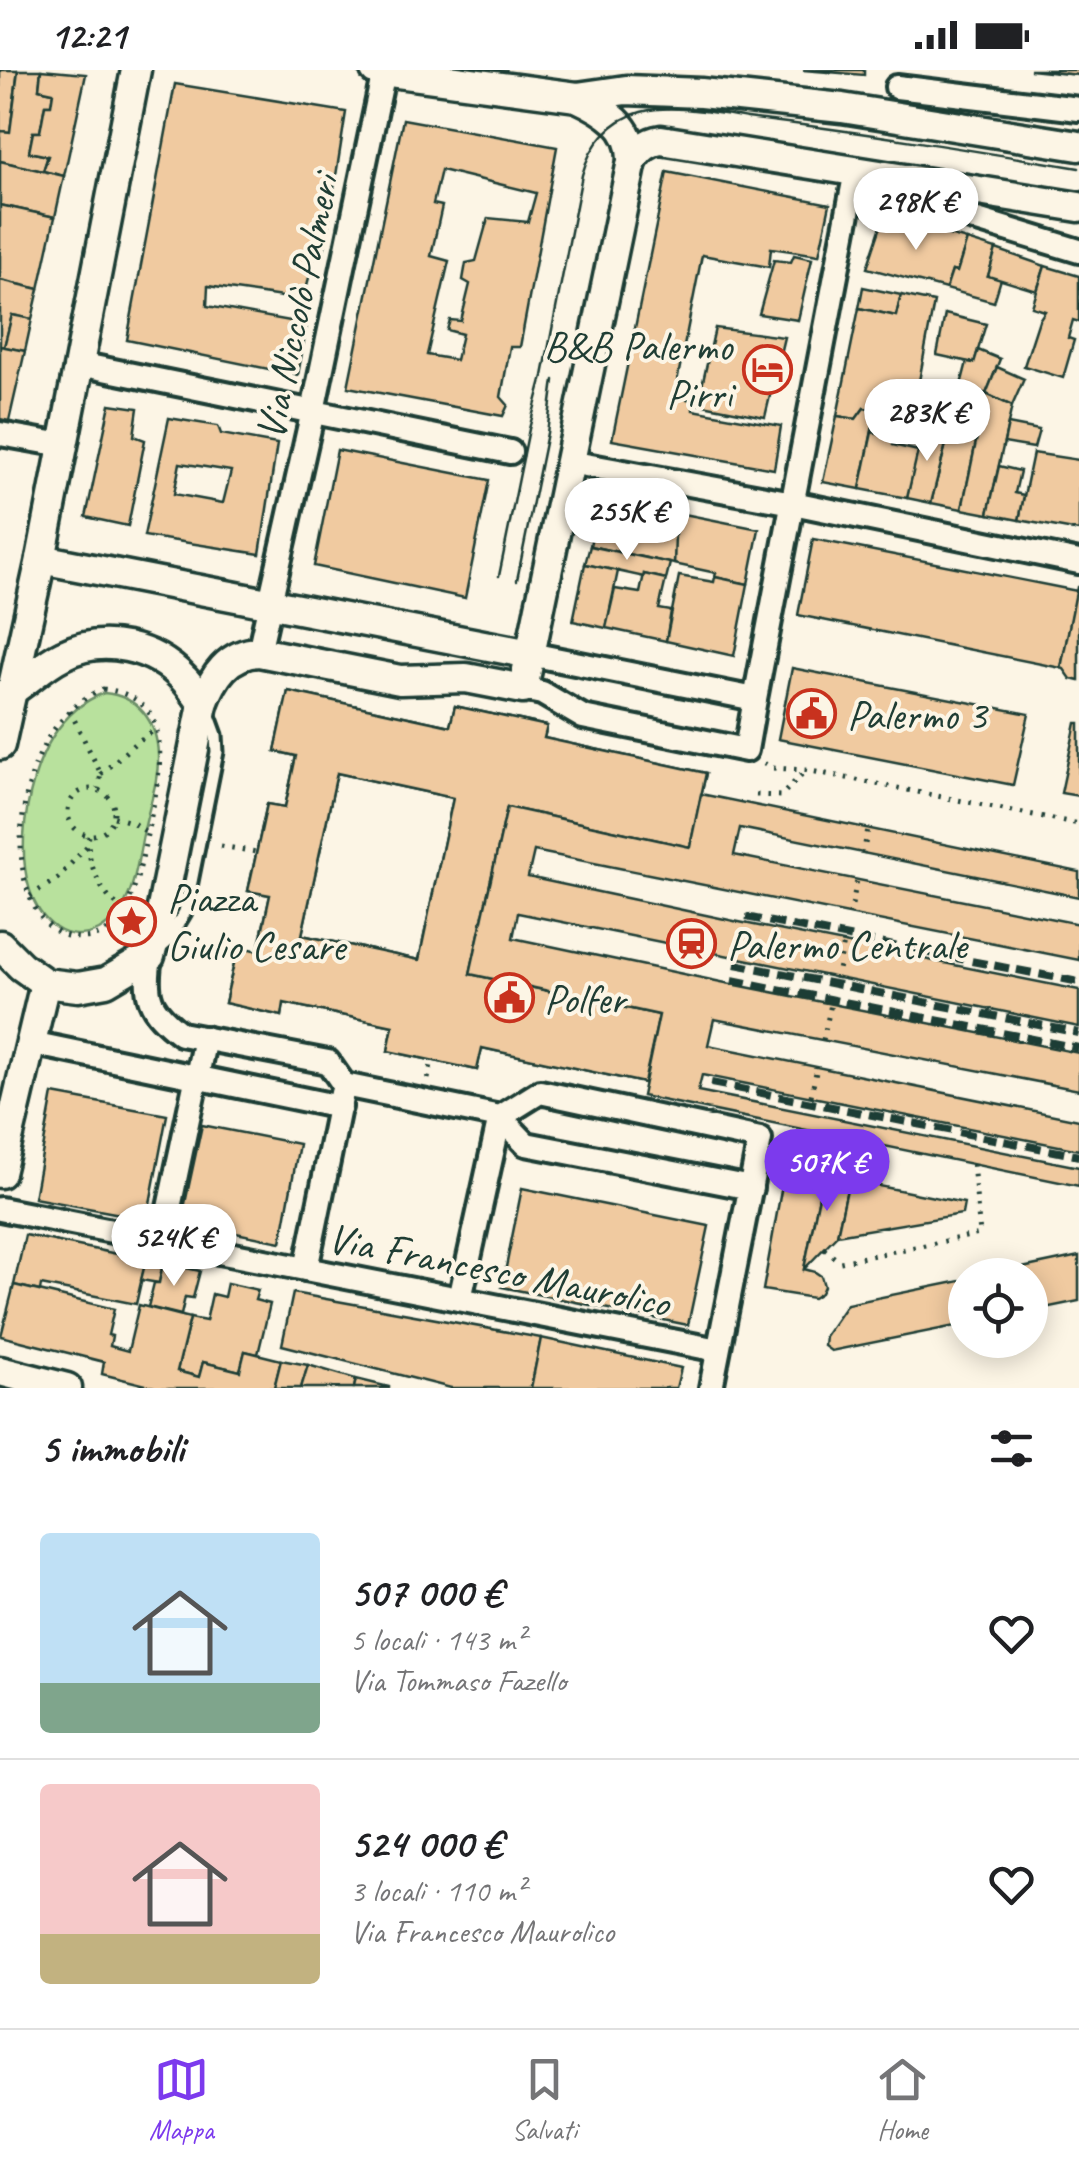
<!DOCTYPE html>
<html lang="it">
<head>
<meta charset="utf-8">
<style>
  :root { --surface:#fff; --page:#f6f6f6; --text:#202124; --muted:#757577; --line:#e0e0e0; --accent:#7c3aed }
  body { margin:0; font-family:Caveat,sans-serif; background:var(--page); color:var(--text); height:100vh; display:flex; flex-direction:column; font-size:38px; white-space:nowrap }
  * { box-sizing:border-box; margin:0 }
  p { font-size:32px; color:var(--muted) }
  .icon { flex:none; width:55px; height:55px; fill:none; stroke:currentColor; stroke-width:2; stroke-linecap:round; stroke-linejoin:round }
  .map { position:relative; height:1318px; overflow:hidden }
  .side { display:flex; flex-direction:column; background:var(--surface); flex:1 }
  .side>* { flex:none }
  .controls { position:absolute; left:948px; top:1188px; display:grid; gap:20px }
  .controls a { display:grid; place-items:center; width:100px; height:100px; border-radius:50%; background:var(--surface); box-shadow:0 5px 25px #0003; font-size:50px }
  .price { position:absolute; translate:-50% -85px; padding:0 22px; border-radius:35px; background:#fff; color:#222; font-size:32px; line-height:65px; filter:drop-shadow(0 2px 5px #0008) }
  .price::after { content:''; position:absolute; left:50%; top:60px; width:30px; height:22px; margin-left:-15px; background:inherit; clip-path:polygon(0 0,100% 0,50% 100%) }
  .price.selected { background:var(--accent); color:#fff }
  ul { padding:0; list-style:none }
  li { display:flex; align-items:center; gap:30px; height:250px; padding:0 40px }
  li+li { border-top:2px solid var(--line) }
  li span { display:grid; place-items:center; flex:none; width:280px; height:200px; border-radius:10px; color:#555 }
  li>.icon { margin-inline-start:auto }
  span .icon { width:120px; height:120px; fill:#fffc; stroke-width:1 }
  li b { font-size:42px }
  h2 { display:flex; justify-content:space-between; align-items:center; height:120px; padding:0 40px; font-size:42px }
  .status { display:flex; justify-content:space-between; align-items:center; height:70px; padding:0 50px; background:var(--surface); direction:ltr }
  .status svg { height:28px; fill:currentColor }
  .dock { display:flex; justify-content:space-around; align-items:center; height:140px; border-top:2px solid var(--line); background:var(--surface); font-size:28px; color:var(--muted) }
  .dock a { display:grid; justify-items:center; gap:5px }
  .dock .selected { color:var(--accent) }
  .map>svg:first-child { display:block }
  .green { fill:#b8e19d; stroke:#6c8f68; stroke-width:2.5 }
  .building { fill:#f0caa0; stroke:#1f3d34; stroke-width:2.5; fill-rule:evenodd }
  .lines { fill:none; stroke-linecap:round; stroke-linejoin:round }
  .service-casing { stroke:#1f3d34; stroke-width:19 }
  .minor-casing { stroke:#1f3d34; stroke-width:30 }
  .tertiary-casing { stroke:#1f3d34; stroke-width:35 }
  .path { stroke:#1f3d34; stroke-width:5; stroke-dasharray:2.5 8; stroke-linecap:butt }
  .service { stroke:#fcf5e5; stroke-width:11 }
  .minor { stroke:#fcf5e5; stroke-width:22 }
  .tertiary { stroke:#fcf5e5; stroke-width:28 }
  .tram { stroke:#1f3d34; stroke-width:2.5 }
  .rail { stroke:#1f3d34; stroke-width:8; stroke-dasharray:15 8; stroke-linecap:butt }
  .labels { text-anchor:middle; stroke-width:8; stroke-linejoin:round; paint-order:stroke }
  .street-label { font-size:42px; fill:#1f3d34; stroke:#fcf5e5 }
  .poi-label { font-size:42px; fill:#1f3d34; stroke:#fcf5e5; text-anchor:start }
</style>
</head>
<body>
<div class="status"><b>12:21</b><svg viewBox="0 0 49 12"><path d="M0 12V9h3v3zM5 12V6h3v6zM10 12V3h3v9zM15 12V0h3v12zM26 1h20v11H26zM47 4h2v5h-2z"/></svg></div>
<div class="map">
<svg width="1079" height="1318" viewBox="0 0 1079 1318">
  <rect width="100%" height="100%" fill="#fcf5e5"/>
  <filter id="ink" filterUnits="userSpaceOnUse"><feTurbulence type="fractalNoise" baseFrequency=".01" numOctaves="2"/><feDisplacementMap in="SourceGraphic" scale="20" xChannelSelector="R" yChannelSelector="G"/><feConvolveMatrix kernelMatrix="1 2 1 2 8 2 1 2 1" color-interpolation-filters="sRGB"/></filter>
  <g filter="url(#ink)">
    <path class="green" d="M104 623C138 626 157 651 158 685 159 710 149 736 144 760 136 796 135 839 99 860 85 867 69 867 56 858 4 822 24 711 53 666 66 646 82 631 104 623Z"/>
    <g class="building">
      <polygon points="0,0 18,0 10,62 0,61"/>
      <polygon points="18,0 41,0 39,19 53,22 51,35 45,35 40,62 33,62 29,82 48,86 43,101 0,91 0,61 10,62"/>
      <polygon points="41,0 86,4 64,106 43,101 48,86 29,82 33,62 40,62 45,35 51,35 53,22 39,19"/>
      <polygon points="803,0 864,0 864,5"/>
      <polygon points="1030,0 1079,0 1079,5"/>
      <polygon points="175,14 346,42 324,182 314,189 303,230 208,216 207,236 307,254 298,305 127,270"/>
      <path d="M403 49 557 77 520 277H510L501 327 508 335 503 346 348 317ZM441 100 536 123 528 152 488 148 476 191 466 193 463 210 470 214 461 251 450 250 447 260 462 264 456 290 427 285 449 191 431 186 442 136 433 134Z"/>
      <polygon points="0,91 64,106 55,147 0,135"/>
      <polygon points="667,102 830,134 819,185 771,178 769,197 702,185 674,327 693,330 693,340 781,356 774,399 612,370"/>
      <polygon points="0,135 55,147 39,219 0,210"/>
      <polygon points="884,147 967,170 957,202 952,201 946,219 867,198"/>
      <polygon points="967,170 996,179 988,206 1001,209 994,232 946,219 952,201 957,202"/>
      <polygon points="996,179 1045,196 1037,221 988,206"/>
      <polygon points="794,185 812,189 798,250 759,244 774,190 791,192"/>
      <polygon points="1045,196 1079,206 1079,252 1073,250 1068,268 1074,270 1063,308 1024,296 1039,250 1045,241 1032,237"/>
      <polygon points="0,210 39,219 32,249 12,245 4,277 0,276"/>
      <polygon points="863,217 901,225 896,246 859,238"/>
      <polygon points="901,225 934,232 912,348 864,338 856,349 837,346 859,238 896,246"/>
      <polygon points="945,244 986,254 974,293 937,285"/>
      <polygon points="12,245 32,249 25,281 4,277"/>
      <polygon points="715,258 784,267 765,347 698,334"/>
      <polygon points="0,276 25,281 9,351 0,349"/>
      <polygon points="978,280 1000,289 986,324 961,315 967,292 974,293"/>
      <polygon points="997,297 1024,309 1012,336 986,324"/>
      <polygon points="961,315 986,324 962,439 931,433"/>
      <polygon points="986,324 1012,336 988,444 962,439"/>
      <polygon points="110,334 138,338 134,366 145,370 128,456 86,447"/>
      <polygon points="864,338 876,341 860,419 823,412 837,346 856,349"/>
      <path d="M169 348 218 356 221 364 277 374 260 484 144 466ZM180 393 231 401 223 433 174 424Z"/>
      <polygon points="1008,354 1039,360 1034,378 1004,373"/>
      <polygon points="922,356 949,362 931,433 907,428"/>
      <polygon points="872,362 895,367 893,375 918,381 907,428 860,419"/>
      <polygon points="337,380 489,410 465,528 314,496"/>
      <polygon points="1033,383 1079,390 1079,461 1019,450"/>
      <polygon points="999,396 1020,401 1015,423 1024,425 1019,450 988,444"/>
      <polygon points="674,442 759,459 748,514 715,507 716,503 674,494"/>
      <polygon points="596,444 644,453 642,462 652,464 653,460 675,463 674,494 590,476"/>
      <polygon points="813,469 1077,521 1061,598 798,545"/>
      <polygon points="590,476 670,493 666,509 644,504 644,507 585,494"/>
      <polygon points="585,494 618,501 606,558 573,551"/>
      <polygon points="644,504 666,509 659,539 671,541 666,571 606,558 615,519 640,523"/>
      <polygon points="679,506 714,512 715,507 748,514 734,586 666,571"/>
      <polygon points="1077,517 1079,517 1079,611 1071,609 1064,599 1061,598"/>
      <polygon points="792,598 1029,644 1013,715 778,669"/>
      <path d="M288 621 450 656 455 636 547 656 544 668 706 703 690 777 507 737 470 904 659 945 644 1013 482 978 477 1000 388 981 393 956 284 933 282 946 225 933 238 876 258 881 270 825 248 821 267 734 285 737 296 686 275 681ZM337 703 453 728 419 890 302 865Z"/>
      <path d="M288 621 450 656 455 636 547 656 544 668 706 703 690 777 507 737 470 904 659 945 644 1013 482 978 477 1000 388 981 393 956 284 933 282 946 225 933 238 876 258 881 270 825 248 821 267 734 285 737 296 686 275 681ZM337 703 453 728 419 890 302 865Z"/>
      <polygon points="1076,653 1079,653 1079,726 1061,723"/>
      <polygon points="701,724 1079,802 1079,827 740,758 734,785 1079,854 1079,890 534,781 528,807 734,851 1079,920 1079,957 518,843 513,868 721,912 1079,983 1079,1020 714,949 708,975 1079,1050 1079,1080 702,1005 698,1021 1079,1097 1079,1116 642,1026 659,945 470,904 507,737 690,777"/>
      <polygon points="53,1024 167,1045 147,1149 34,1128"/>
      <polygon points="202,1055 299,1074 281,1172 181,1152"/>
      <polygon points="786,1093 824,1102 804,1199 815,1202 821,1206 824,1216 821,1223 813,1228 763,1220"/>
      <polygon points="824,1102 849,1110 837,1165 804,1199"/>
      <polygon points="849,1110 964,1133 962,1144 837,1165"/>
      <polygon points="522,1118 709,1156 688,1255 502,1217"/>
      <polygon points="25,1165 146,1190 136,1234 41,1215 40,1221 14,1215"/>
      <polygon points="1079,1186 1079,1231 1030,1241 1030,1205 989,1205"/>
      <polygon points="146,1190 163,1193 159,1213 141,1210"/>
      <polygon points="163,1193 200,1201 193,1228 185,1227 181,1245 148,1237 154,1213 159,1213"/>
      <polygon points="965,1210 965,1254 831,1281 824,1276 825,1266 847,1234"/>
      <polygon points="227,1213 258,1220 255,1230 270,1234 258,1284 245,1281 240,1301 203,1292 199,1307 177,1301 190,1248 206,1251 212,1224 224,1227"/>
      <polygon points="14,1215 114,1239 108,1265 112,1266 110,1276 128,1281 139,1235 190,1248 177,1301 199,1307 203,1292 240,1301 245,1281 281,1290 274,1318 158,1318 102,1304 104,1292 1,1266"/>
      <polygon points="293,1223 541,1268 531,1318 451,1318 282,1275"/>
      <polygon points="541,1268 681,1298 676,1318 531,1318"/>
      <polygon points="281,1290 308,1295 301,1318 274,1318"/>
      <polygon points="308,1295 356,1309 354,1318 301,1318"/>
      <polygon points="356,1309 389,1317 389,1318 354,1318"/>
    </g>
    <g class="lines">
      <defs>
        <polyline id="service" points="161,877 167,872 185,842 217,682 216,665 208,643"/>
        <g id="minor">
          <polyline points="897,17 1079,39"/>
          <polyline points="79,294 510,382"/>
          <polyline points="0,364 63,375"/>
          <polyline points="569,392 793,433 1079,492"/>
          <polyline points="259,582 313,341 384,1"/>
          <polyline points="523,619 542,623 583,647 746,680 755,629 530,584"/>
          <polyline points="755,629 856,101 918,132 1079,181"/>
          <path d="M150 886C144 926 148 939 181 964L328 992 344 1015 500 1047 540 1022 760 1069 711 1318"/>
          <polyline points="31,973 340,1037"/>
          <polyline points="500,1047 526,1074 751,1118"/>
          <polyline points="0,1139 718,1280"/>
          <polyline points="162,1171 205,968"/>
          <polyline points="306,1199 342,1023"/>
          <polyline points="460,1229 500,1047"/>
        </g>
        <g id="tertiary">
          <polyline points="375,0 577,27 626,20 701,23 842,38 1079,76"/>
          <path d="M632 91C640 79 647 72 661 70L1079 137"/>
          <polyline points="41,489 530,584"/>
          <path d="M6 624C26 613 42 595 63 585 103 564 154 577 184 609 191 616 197 626 203 634"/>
          <polyline points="0,675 41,489 136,0"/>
          <path d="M0 875 21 896 45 913 78 917 106 912 150 886 160 848 203 634C213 607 228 583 259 582L400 610 466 608 523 619 632 91C633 56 605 40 577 27"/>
          <polyline points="0,1103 45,913"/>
          <polyline points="0,1301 67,1318"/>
        </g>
      </defs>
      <use href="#service" class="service-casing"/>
      <use href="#minor" class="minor-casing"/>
      <use href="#tertiary" class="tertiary-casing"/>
      <g class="path">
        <path d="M103 619C182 628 159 708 148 760 140 796 131 868 82 868 69 868 58 864 48 855 4 813 20 708 52 662 66 643 81 628 103 619Z"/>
        <polyline points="70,641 101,704 98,719"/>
        <polyline points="764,693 772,698 806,700 1079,754"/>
        <polyline points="101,704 134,674 156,659"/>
        <circle cx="91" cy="742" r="23"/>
        <polyline points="756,725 781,726 806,700"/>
        <polyline points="114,747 131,752 147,762"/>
        <path d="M89 766C85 785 98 816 111 830 112 831 124 839 125 840"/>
        <polyline points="221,776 256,782"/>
        <polyline points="863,784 868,759"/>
        <polyline points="30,826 57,809 87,776"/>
        <polyline points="850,845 857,810"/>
        <polyline points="836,909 844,873"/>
        <polyline points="823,970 831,934"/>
        <polyline points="428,1009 432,990"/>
        <polyline points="811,1026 817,997"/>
        <polyline points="838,1107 847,1068"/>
        <polyline points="824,1179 840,1192 980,1164 973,1094"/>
      </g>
      <use href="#service" class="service"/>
      <use href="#minor" class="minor"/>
      <use href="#tertiary" class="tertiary"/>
      <g class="tram">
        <path d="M499 506 529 359 543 306 582 105C590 75 610 50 641 42 674 33 721 44 755 49 863 62 971 80 1079 98"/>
        <polyline points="517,510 547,363 554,310"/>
      </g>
      <g class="rail">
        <polyline points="746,847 1079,912"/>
        <polyline points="735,894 1079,963"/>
        <polyline points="732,910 1079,978"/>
        <polyline points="711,1013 1079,1086"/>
      </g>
    </g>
  </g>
  <defs>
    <symbol id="hotel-ring" viewBox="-11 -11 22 22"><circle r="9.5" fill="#fcf5e5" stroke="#c8321e" stroke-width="1.5"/><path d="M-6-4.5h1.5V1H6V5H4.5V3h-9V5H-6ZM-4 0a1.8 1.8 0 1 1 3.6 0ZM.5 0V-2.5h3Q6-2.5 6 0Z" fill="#c8321e"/></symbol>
    <symbol id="civic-ring" viewBox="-11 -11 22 22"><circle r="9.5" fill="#fcf5e5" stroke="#c8321e" stroke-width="1.5"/><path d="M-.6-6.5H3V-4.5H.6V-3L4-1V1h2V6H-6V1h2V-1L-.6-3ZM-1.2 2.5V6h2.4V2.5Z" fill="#c8321e"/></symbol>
    <symbol id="sight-ring" viewBox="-11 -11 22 22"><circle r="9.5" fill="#fcf5e5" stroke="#c8321e" stroke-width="1.5"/><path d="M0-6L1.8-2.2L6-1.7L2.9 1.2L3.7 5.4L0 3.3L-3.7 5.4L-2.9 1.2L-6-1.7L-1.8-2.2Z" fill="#c8321e"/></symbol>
    <symbol id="station-ring" viewBox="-11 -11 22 22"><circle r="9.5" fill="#fcf5e5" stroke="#c8321e" stroke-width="1.5"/><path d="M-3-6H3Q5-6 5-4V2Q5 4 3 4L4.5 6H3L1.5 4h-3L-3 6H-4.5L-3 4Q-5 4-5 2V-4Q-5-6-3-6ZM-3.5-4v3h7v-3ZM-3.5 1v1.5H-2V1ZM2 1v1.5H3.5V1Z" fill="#c8321e"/></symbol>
  </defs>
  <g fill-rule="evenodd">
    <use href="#hotel-ring" x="740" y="272" width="55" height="55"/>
    <use href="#civic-ring" x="784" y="616" width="55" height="55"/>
    <use href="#sight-ring" x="104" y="824" width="55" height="55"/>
    <use href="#station-ring" x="664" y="846" width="55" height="55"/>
    <use href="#civic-ring" x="482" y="900" width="55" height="55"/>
  </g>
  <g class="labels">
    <g class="street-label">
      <text transform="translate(296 237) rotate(-78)" y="15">Via Niccolò Palmeri</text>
      <text transform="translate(499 1199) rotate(11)" y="15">Via Francesco Maurolico</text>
    </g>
    <g class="poi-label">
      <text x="732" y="290" text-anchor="end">B&amp;B Palermo<tspan x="732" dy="48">Pirri</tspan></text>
      <text x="847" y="659">Palermo 3</text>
      <text x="167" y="842">Piazza<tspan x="167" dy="48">Giulio Cesare</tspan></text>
      <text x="727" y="889">Palermo Centrale</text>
      <text x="544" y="943">Polfer</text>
    </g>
  </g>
</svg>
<div class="controls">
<a><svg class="icon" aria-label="locate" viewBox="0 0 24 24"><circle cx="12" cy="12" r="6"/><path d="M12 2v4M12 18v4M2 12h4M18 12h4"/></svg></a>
</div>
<b class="price" style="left:916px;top:183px">298K €</b>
<b class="price" style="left:927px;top:394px">283K €</b>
<b class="price" style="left:627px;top:493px">255K €</b>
<b class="price selected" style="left:827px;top:1144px">507K €</b>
<b class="price" style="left:174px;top:1219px">524K €</b>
</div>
<section class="side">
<h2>5 immobili<svg class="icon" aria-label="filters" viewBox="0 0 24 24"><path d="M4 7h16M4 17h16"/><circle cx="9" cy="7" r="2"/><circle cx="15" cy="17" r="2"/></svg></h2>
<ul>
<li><span style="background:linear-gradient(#bfe0f5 75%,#7fa58c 0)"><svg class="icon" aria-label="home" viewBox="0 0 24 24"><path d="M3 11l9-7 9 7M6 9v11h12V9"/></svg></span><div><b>507 000 €</b><p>5 locali · 143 m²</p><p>Via Tommaso Fazello</p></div><svg class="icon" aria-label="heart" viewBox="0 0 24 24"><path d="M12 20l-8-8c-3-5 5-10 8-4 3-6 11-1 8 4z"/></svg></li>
<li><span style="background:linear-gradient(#f6c9c9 75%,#c2b280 0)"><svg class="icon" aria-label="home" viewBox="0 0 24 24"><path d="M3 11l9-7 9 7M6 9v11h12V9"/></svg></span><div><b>524 000 €</b><p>3 locali · 110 m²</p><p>Via Francesco Maurolico</p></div><svg class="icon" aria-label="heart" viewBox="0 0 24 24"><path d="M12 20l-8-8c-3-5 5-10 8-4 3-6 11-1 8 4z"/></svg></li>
</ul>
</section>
<nav class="dock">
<a class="selected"><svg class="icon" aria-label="map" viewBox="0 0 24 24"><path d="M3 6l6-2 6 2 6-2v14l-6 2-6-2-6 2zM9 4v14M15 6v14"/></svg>Mappa</a>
<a><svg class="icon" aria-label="saved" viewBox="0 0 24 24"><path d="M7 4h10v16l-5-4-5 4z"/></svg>Salvati</a>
<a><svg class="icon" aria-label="home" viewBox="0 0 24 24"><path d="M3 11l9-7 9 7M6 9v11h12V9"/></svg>Home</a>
</nav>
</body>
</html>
